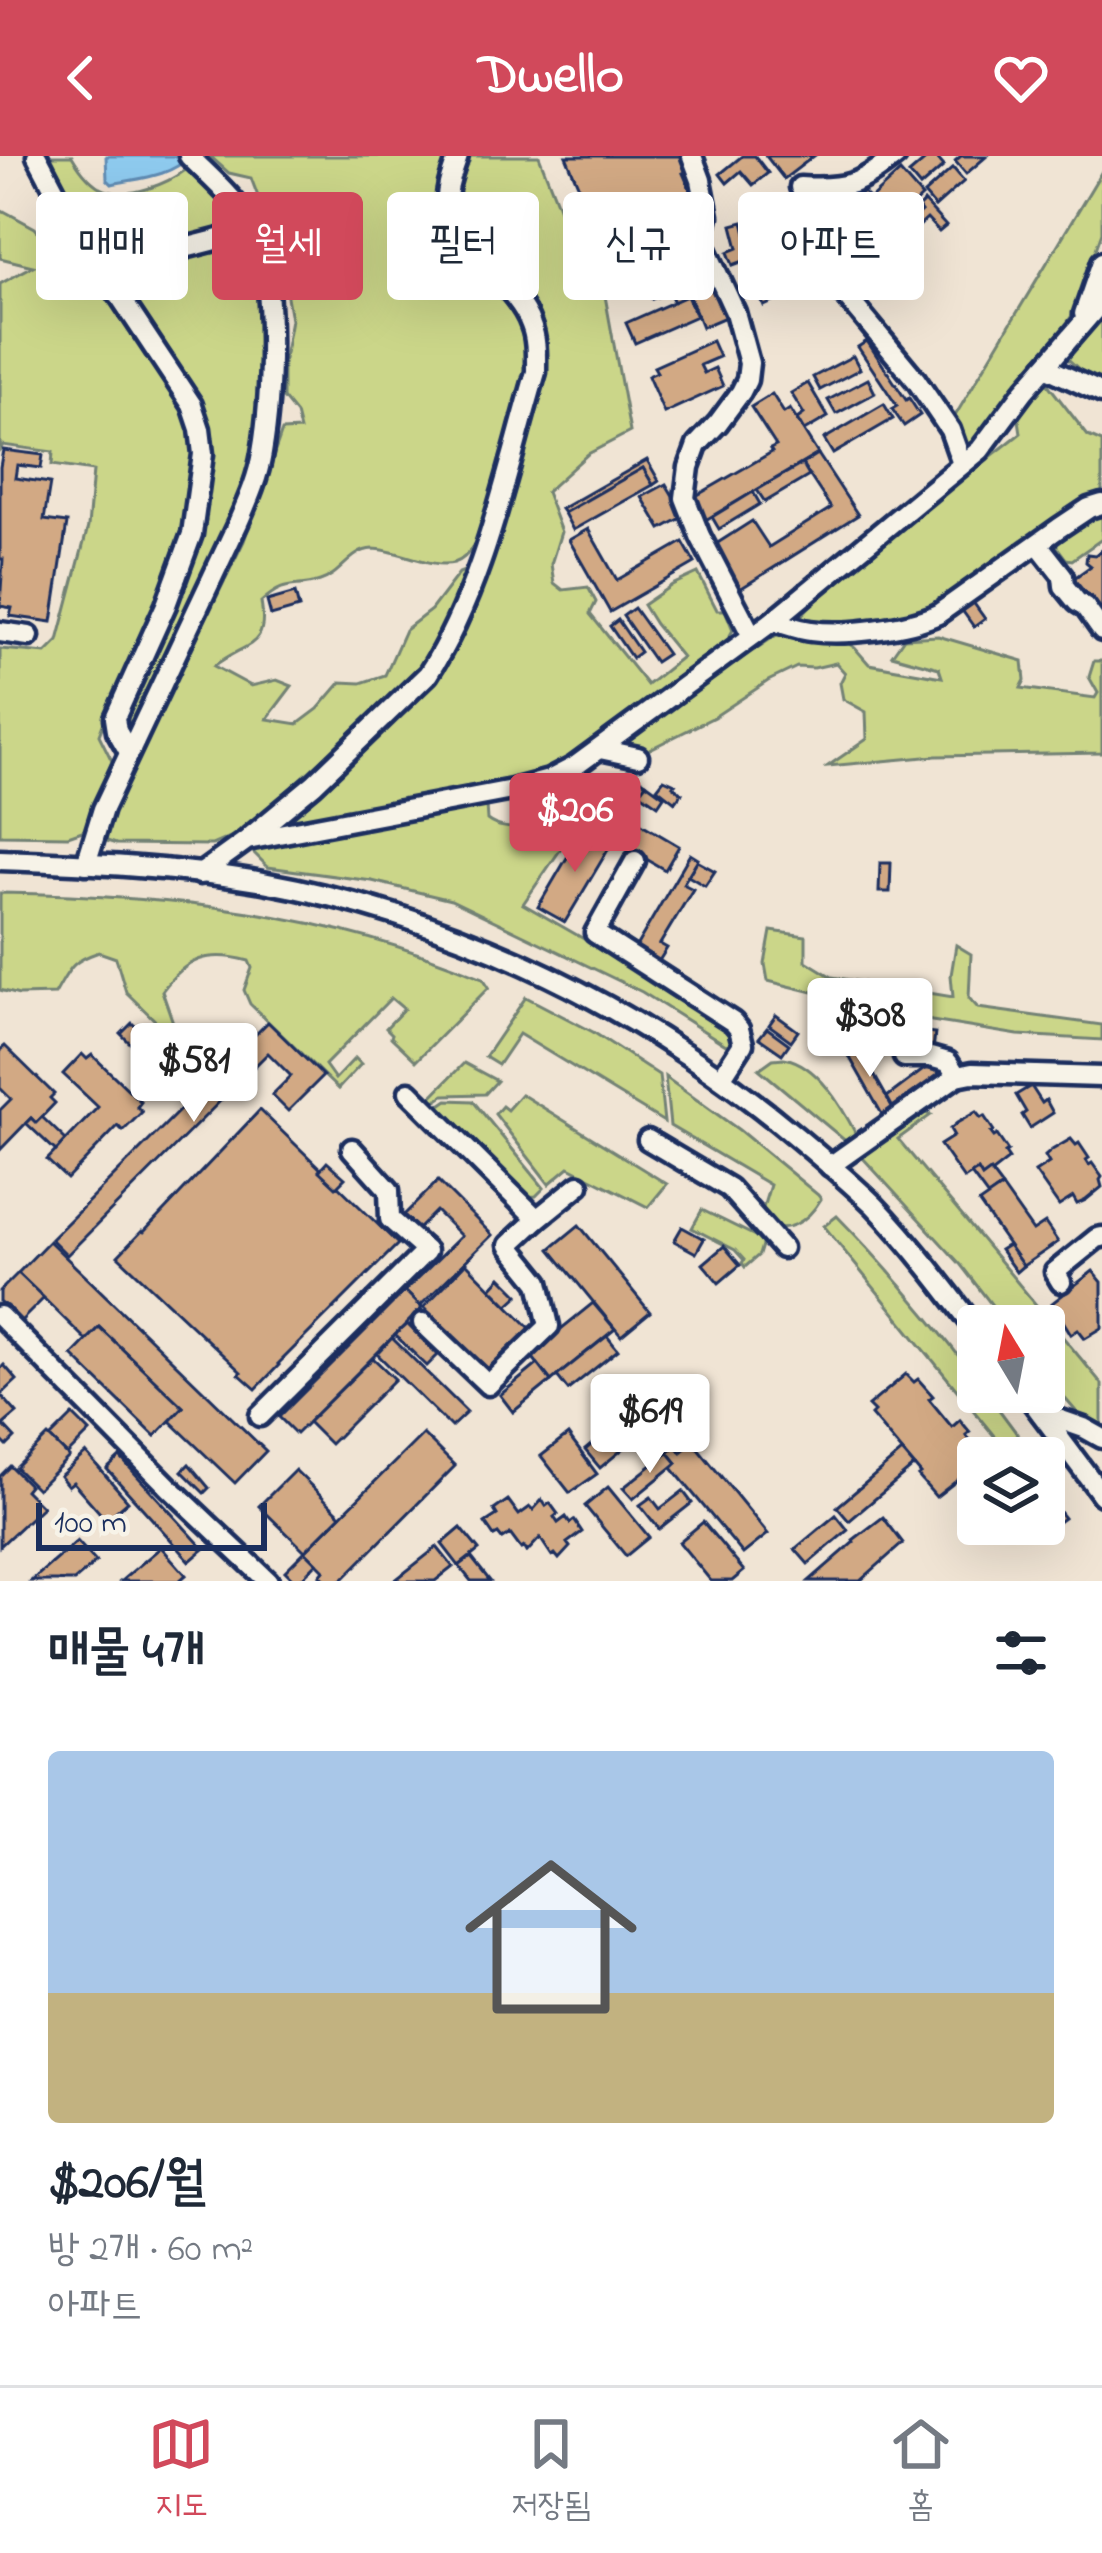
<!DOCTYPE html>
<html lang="ko">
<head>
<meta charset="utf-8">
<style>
  :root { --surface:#fff; --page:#f6f6f7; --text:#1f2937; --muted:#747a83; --line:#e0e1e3; --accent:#d1495b }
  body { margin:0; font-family:"Indie Flower","Poor Story",sans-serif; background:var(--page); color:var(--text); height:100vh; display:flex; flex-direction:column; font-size:45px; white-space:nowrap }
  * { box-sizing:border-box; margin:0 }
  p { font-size:39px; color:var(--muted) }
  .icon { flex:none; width:66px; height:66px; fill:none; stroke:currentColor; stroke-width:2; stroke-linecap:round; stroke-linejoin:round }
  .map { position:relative; height:1425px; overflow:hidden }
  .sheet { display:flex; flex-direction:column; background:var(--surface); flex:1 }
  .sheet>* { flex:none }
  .top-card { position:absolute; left:36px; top:36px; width:1032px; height:108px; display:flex; gap:24px }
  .needle { width:78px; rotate:350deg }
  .controls { position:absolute; left:957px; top:1149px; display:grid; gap:24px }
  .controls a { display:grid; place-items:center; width:108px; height:108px; border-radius:12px; background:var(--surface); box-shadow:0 12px 48px #0002; font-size:60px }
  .scale { position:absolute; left:36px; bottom:30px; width:231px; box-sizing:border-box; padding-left:12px; border:6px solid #1b2f5e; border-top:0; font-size:33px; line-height:42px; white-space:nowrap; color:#1b2f5e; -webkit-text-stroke:9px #f7f3e8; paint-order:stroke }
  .price { position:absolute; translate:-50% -102px; padding:0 27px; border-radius:12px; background:#fff; color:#222; font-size:39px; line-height:78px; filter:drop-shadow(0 3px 6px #0008) }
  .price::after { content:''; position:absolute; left:50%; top:72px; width:36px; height:27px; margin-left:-18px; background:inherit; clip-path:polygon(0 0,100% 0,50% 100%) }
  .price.active { background:var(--accent); color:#fff }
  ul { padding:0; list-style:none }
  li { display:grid; align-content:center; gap:24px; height:636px; padding:0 48px }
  li span { display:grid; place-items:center; height:372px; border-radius:12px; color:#555 }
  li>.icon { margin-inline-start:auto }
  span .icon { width:216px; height:216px; fill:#fffc; stroke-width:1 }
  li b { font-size:51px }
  h2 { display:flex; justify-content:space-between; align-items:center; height:144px; padding:0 48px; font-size:51px }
  .chip { padding:0 42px; border-radius:12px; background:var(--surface); box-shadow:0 12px 48px #0002; font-size:42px; line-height:108px }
  .chip.active { background:var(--accent); color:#fff }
  header { display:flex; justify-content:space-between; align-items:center; height:156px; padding:0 48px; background:var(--accent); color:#fff; font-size:54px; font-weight:700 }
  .dock { display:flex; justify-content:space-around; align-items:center; height:168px; border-top:3px solid var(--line); background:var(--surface); font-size:33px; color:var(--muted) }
  .dock a { display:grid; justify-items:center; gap:6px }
  .dock .active { color:var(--accent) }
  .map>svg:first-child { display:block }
  .green { fill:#cbd689; stroke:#738274; stroke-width:3 }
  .water { fill:#8ecaee; stroke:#608cb4; stroke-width:3 }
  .building { fill:#d2a984; stroke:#1b2f5e; stroke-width:3 }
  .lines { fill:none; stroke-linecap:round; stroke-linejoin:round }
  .minor-casing { stroke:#1b2f5e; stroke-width:27 }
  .minor { stroke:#f7f3e8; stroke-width:18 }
</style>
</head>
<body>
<header><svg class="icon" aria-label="back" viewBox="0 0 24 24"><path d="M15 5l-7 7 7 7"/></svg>Dwello<svg class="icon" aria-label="heart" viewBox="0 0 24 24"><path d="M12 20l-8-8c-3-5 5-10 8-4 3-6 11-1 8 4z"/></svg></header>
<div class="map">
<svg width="1102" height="1425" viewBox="0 0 1102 1425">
  <rect width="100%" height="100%" fill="#f0e4d4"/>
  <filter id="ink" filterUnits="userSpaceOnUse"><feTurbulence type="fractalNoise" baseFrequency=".00833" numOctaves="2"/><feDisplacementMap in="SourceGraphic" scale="24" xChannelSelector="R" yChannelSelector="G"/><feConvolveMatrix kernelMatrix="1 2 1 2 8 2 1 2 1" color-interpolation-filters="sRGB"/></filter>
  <g filter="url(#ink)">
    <g class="green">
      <path d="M51 0H72C79 12 91 28 105 34 130 44 168 27 187 13L230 57V68L212 78 122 98 102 93 87 77Z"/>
      <path d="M210 0H451L441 26C450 48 456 73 467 95 483 130 524 154 527 196 530 232 501 311 489 346 482 365 476 401 454 407 431 413 398 393 373 393 350 394 341 419 320 425 293 434 288 422 261 446 269 493 247 485 214 510L251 530 277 524 292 530 267 563 298 568 318 553 341 526 361 527 385 519 405 474 431 454 459 417 469 413C457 452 442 492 414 522L240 677 212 689 116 688 104 684 113 653 244 385 282 275 300 274 296 258 283 242V209L291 163 279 96 251 22 229 17Z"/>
      <path d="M466 0H539L570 79 599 83 609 95 597 115 601 118 630 276 588 298 546 336 561 376 551 408 554 427 563 434 588 431 596 446 590 458 647 529 682 501 655 468 643 449 672 429 698 417 717 454H725L733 474 728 483C666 531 595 602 521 624L279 671 278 668 431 524 481 424 541 239 544 194 462 68 453 41Z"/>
      <polygon points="1102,15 1102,76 1073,158 1041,204 966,293 952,265"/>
      <polygon points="2,54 35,72 61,101 91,111 186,252 198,296 187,375 158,450 113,542 99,579 112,605 88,673 68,680 0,679 0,493 46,497 58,485 88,371 93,315 52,309 53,296 3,289 0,293 0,128 33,110 0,102 0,58"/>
      <path d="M235 86 250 89 253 94C261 142 269 281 244 321L232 364 134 572 130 573 126 551 209 299 117 125 118 112Z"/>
      <polygon points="1102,162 1102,229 1094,227 1068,203"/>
      <path d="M1047 227 1088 280 1102 286V343L1090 344 920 456 837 466 798 463C862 391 946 337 1021 277L1018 257Z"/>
      <polygon points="1102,355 1102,383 1072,404 1066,403 1057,391 1057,386 1091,360"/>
      <polygon points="778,478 841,482 855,492 869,508 942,521 939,512 892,499 904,482 938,480 1023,505 1025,524 1021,532 1095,542 1098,537 1089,521 1094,505 1102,505 1102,597 936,600 828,610 867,583 866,556 843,543 840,527 845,517 836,507 814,512 797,511 768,525 714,561 646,595 634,595 625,585 669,551"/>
      <path d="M486 649 487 664C506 679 542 667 569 681L523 748 624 806 717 865 733 878 735 886 726 889 642 836 451 744 372 725 268 711 253 696 263 686Z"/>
      <path d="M0 737C171 740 324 755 483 822L489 831 416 905 391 881 392 878 386 872 404 853 391 842 325 909 335 923 355 902 361 908 338 933 250 848 244 834 252 812 249 805C209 794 186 802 162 835L176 875 165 874 126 836 116 802 99 796C70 806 70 812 55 838L19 839 0 834Z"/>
      <polygon points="771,775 806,780 806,805 832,821 953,841 951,819 956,789 971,798 969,842 978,852 1102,869 1102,884 1018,879 932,865 768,825 765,808"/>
      <polygon points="526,841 593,876 659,919 664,966 519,878 498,909 485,901"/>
      <path d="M784 902C818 908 842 951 857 980L849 988 759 913 773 903Z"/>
      <polygon points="464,907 497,925 485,938 444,939 429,949 428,944"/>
      <path d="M665 921 739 974 818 1039 821 1043C808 1065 784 1083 762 1063V1055L770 1029 670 970Z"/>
      <polygon points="521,938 667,1028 648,1051 569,1011 549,1028 495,958 502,950 507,954"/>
      <polygon points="448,944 473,945 544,1032 536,1040 527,1041 435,953"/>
      <polygon points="921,955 931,959 898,983 1102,1228 1102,1275 1086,1267 1044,1218 1044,1170 1008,1170 961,1109 862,1001 866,992"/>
      <polygon points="702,1054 761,1083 763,1086 759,1099 745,1111 742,1107 744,1104 735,1094 692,1072"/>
      <path d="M837 1060C888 1112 934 1167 978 1225V1236H986L1035 1302H1012L824 1070Z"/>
    </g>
    <path class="water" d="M106 0H190C170 21 140 22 112 28L107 23Z"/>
    <g class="building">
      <polygon points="566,0 685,0 691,14 683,17 693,40 632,66 630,61 597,74"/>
      <polygon points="742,0 755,0 768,17 753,29 741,15 727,27 720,18"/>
      <polygon points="766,0 814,0 784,23"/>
      <polygon points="930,0 935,0 944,10 920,31 909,18"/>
      <polygon points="961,0 987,0 966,18 955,5"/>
      <polygon points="953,12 964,25 935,51 924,38"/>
      <polygon points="900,16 922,41 885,75 856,43 863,36 870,43"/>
      <polygon points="853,45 863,56 827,89 817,78"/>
      <polygon points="924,46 946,70 939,76 927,63 856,128 843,113 849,108 856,116 860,112 858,109 868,100 871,102 921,56 918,52"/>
      <polygon points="743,66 752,102 733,109 728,96 738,92 732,69"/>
      <polygon points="706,103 730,159 702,171 679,114"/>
      <polygon points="805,110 813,128 764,150 756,132"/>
      <polygon points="676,115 687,140 674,146 669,136 652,143 646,129"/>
      <polygon points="687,140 696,160 635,187 626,167"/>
      <polygon points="712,185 719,201 700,209 704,217 715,212 723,230 664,257 648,220 657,216 654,211"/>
      <polygon points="867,185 906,244 909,242 920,259 904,270 892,253 897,250 858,191"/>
      <polygon points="853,200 860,213 820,234 813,221"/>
      <polygon points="868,223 875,237 836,258 828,244"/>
      <polygon points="808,227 828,261 804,275 797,263 804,258 791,237"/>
      <polygon points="772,238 784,257 790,253 818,298 702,366 689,344 772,296 770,293 776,290 751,251"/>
      <polygon points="884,248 893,263 833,298 824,283"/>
      <polygon points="3,294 43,299 41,312 17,309 15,322 50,327 44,364 67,367 52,466 10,460 12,452 0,450 3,403 0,403 0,311"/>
      <polygon points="818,298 858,359 740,433 713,390 752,365 769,391 831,352 802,308"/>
      <polygon points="647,304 659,325 653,329 643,312 564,357 561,353"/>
      <polygon points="802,308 809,320 765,346 757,334"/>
      <polygon points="643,312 653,329 573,374 564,357"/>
      <polygon points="666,328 685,360 661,373 642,341"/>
      <polygon points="753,336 760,348 719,373 712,361"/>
      <polygon points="588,373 617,424 683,386 695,407 610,456 569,384"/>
      <polygon points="1102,394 1102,459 1085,436 1078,441 1067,427 1091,410 1086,406 1087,398 1095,399"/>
      <polygon points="295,437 299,452 271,460 267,445"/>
      <polygon points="970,442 985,463 974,471 959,450"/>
      <polygon points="634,452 667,498 655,506 623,460"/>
      <polygon points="618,464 640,496 632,502 610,470"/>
      <polygon points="632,617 646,627 628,653 615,645"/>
      <polygon points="664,623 675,628 673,630 682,637 675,646 657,632"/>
      <polygon points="646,627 664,640 658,649 639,636"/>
      <polygon points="618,647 628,653 609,685 595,677 610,651 614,654"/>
      <polygon points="628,660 679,690 665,714 614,684"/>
      <polygon points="585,671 612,687 565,766 538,751"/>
      <polygon points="690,698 698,703 683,728 693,733 660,788 667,792 657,808 634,794"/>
      <polygon points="697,705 715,715 705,730 688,720"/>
      <polygon points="880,707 891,707 890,736 879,736"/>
      <polygon points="776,859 798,875 791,885 769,869"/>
      <polygon points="268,866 323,920 288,955 272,939 291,920 268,897 67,1099 51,1083"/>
      <polygon points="132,867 154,889 143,900 121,878"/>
      <polygon points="888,867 909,869 906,892 885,889"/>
      <polygon points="837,871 858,873 857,886 845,893 834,872"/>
      <polygon points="767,872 789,888 782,898 759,882"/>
      <polygon points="858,873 887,876 885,889 857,886"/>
      <polygon points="908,874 935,877 933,894 906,892"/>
      <polygon points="856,887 894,954 883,960 845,893"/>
      <polygon points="5,890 54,938 50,942 55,947 36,967 31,962 0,994 0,954 11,943 0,932 0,894"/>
      <polygon points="82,898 87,903 92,899 141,946 137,951 142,956 123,975 118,970 67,1023 47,1004 98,951 63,918"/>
      <polygon points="931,908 940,919 894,954 887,941"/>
      <polygon points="1031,930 1042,947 1046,944 1053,957 1030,972 1022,959 1026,956 1016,939"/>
      <polygon points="260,954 398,1088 278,1208 279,1209 256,1233 239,1218 241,1216 118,1100 142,1075 144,1076"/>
      <polygon points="976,956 981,962 984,960 994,975 991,977 994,981 997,979 1008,995 1005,997 1009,1003 991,1017 982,1021 978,1014 964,1023 940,989 954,980 950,973 957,967"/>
      <polygon points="42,961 66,984 56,995 26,967 31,962 36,967"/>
      <polygon points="1071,983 1076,989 1079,987 1089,1002 1086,1004 1089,1009 1092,1007 1102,1021 1100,1024 1102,1031 1086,1044 1077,1048 1073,1041 1059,1050 1035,1016 1049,1007 1045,1000 1052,994"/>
      <polygon points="327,1006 345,1022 336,1031 319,1015"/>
      <polygon points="978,1014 982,1021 990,1015 1002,1031 988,1041 971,1018"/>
      <polygon points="438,1025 492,1079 420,1150 405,1135 461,1080 436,1055 418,1073 404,1059"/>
      <polygon points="1002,1031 1033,1075 1045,1067 1058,1086 1023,1110 979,1047"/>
      <polygon points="579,1069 650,1156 621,1180 550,1093"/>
      <polygon points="682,1071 704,1083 696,1097 674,1085"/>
      <polygon points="49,1085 266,1295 235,1327 170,1265 183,1251 99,1171 86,1184 18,1117"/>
      <polygon points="1008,1089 1023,1110 1016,1116 1000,1094"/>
      <polygon points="724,1090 740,1109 719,1127 703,1108"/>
      <polygon points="466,1107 530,1172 485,1216 424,1151"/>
      <polygon points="1093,1115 1102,1126 1102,1172 1085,1182 1078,1173 1071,1178 1052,1147"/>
      <polygon points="18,1117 44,1142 20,1166 0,1146 0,1135"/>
      <polygon points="501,1121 519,1139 508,1149 491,1132"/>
      <polygon points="405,1135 422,1152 296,1278 279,1261"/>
      <polygon points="593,1147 615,1173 551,1225 530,1198"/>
      <polygon points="407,1168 438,1199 427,1210 395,1179"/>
      <polygon points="99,1171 183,1251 155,1280 72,1199"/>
      <polygon points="607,1180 618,1194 568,1234 557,1220"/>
      <polygon points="392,1182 467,1256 451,1271 377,1198"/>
      <polygon points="373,1202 395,1223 330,1288 308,1266"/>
      <polygon points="538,1208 551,1225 513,1256 500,1239"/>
      <polygon points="4,1209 17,1224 1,1239 17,1257 3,1269 15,1282 7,1290 0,1283 0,1213"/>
      <polygon points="906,1218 914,1226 918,1223 933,1240 929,1243 952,1271 960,1264 970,1276 966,1279 983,1300 978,1302 978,1308 936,1341 918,1320 921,1318 871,1259 874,1256 868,1250"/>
      <polygon points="654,1237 669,1255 600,1312 585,1294"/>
      <polygon points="73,1259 90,1276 67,1299 50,1282"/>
      <polygon points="423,1278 455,1310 341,1425 327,1425 320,1419 324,1414 305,1395"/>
      <polygon points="568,1279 597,1318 570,1337 541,1300"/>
      <polygon points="48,1280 69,1301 37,1333 16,1312"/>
      <polygon points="693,1286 768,1378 743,1398 672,1312 677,1307 668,1296 675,1290 681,1296"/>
      <polygon points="668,1296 677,1307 633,1343 623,1332"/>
      <polygon points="902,1296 914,1310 849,1365 837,1351"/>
      <polygon points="86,1297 128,1345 106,1364 73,1326 68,1330 60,1320"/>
      <polygon points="120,1301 204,1393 190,1405 107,1313"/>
      <polygon points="189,1308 209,1332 204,1337 182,1315"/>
      <polygon points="10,1310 29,1329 25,1334 42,1351 0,1390 0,1320"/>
      <polygon points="295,1314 341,1359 305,1395 259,1350"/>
      <polygon points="608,1331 649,1381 626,1400 585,1350"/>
      <polygon points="683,1335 692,1347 659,1373 640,1349 651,1341 660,1353"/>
      <polygon points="508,1344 519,1359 530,1351 533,1354 542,1344 546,1350 550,1347 558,1358 554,1361 558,1367 566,1361 570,1367 574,1364 582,1376 567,1387 570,1391 559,1403 555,1398 552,1400 540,1382 527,1396 524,1391 521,1393 510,1378 502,1383 498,1378 494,1380 485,1367 497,1359 494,1354"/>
      <polygon points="1056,1352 1064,1362 1049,1373 1044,1367 1044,1361"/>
      <polygon points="836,1359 848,1374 808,1408 795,1393"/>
      <polygon points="883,1361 903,1387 860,1425 809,1425 854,1386 853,1384"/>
      <polygon points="703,1366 744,1415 732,1425 711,1425 679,1386"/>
      <polygon points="461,1372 479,1394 459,1410 442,1388"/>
      <polygon points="77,1385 96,1406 74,1425 31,1425"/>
      <polygon points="161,1391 186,1419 179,1425 121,1425"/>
      <polygon points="437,1391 453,1411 435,1425 394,1425"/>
      <polygon points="305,1395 317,1407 303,1421 304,1425 295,1425 285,1415"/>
      <polygon points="471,1401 490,1425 471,1425 459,1410"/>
    </g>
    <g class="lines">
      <defs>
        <g id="minor">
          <polyline points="37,0 77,76 192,249 200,273 203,298 192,378 166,449 115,562 117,575 129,596"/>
          <polyline points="692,0 701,24 708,60 702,84 735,156 749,207 747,224 741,236 718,267 697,289 689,311 685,342 700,380 752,480"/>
          <path d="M800 31C846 34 861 28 896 0"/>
          <path d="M97 105C151 104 202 87 254 74"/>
          <path d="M616 111C665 112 663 109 702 84"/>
          <polyline points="832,123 916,224 950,274 962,308"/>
          <polyline points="1084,158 1102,106"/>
          <polyline points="1045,211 1102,237"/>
          <polyline points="1038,388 1063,420 1064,430 1077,446 1085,451 1102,475"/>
          <path d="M773 465C785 468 799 474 811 475 845 480 908 472 938 458L1059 372 1089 352 1102 348"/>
          <polyline points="0,476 29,480"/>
          <polyline points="600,593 638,601"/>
          <path d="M250 681 314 628 428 518C484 432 507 313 536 216 536 201 537 184 531 169 517 127 451 90 447 46 446 30 454 14 458 0"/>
          <path d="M0 704C87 707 177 711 263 726 461 762 646 854 799 983 824 1004 850 1026 874 1049 912 1089 945 1132 978 1176"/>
          <polyline points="635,705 595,777 733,866 739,873 743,888 721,922"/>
          <path d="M86 708 103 653 238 367C248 344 258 322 262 297 271 245 277 123 255 77 241 47 212 23 189 0"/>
          <polyline points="200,718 247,684 512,634 549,624 574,611 773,465 980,294 1024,235 1102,145"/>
          <polyline points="904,901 930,901 948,906 957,920"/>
          <polyline points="409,936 537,1063 509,1089 539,1126 549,1170 488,1229 423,1167"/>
          <polyline points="648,984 729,1032 782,1092"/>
          <polyline points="830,1010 957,920 972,917 1102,921"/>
          <polyline points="537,1063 579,1029"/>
          <polyline points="1061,1126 1055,1116 1097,1082 1102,1081"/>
          <polyline points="0,1160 170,1332 268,1425"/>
          <polyline points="1025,1236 1102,1339"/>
          <polyline points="1041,1257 1084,1272 1102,1282"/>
          <polyline points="260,1260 426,1095 390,1063 389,1034 352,993"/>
        </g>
      </defs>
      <use href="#minor" class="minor-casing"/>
      <use href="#minor" class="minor"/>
    </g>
  </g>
</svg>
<div class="controls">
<a><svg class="needle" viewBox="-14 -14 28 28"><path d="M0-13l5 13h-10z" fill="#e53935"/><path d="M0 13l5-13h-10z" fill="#747a83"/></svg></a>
<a><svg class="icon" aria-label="layers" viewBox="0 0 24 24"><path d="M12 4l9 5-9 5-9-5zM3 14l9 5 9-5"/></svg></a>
</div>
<div class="scale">100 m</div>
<b class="price active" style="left:575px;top:719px">$206</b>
<b class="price" style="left:870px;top:924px">$308</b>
<b class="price" style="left:194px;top:969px">$581</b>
<b class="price" style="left:650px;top:1320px">$619</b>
<div class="top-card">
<a class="chip">매매</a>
<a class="chip active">월세</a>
<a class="chip">필터</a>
<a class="chip">신규</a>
<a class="chip">아파트</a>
</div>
</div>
<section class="sheet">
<h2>매물 4개<svg class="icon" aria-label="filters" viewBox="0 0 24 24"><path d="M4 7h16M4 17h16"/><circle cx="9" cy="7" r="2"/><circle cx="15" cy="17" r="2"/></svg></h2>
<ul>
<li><span style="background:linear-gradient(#a9c7e8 65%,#c2b280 0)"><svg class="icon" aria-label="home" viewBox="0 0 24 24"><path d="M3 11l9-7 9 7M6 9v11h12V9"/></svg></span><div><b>$206/월</b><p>방 2개 · 60 m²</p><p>아파트</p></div></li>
</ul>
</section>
<nav class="dock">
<a class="active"><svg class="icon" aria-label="map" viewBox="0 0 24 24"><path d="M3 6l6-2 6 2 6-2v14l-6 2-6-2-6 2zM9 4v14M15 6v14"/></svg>지도</a>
<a><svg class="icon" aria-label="saved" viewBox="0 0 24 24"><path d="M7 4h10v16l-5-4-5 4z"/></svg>저장됨</a>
<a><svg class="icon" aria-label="home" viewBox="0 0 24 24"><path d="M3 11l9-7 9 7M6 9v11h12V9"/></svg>홈</a>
</nav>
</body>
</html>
